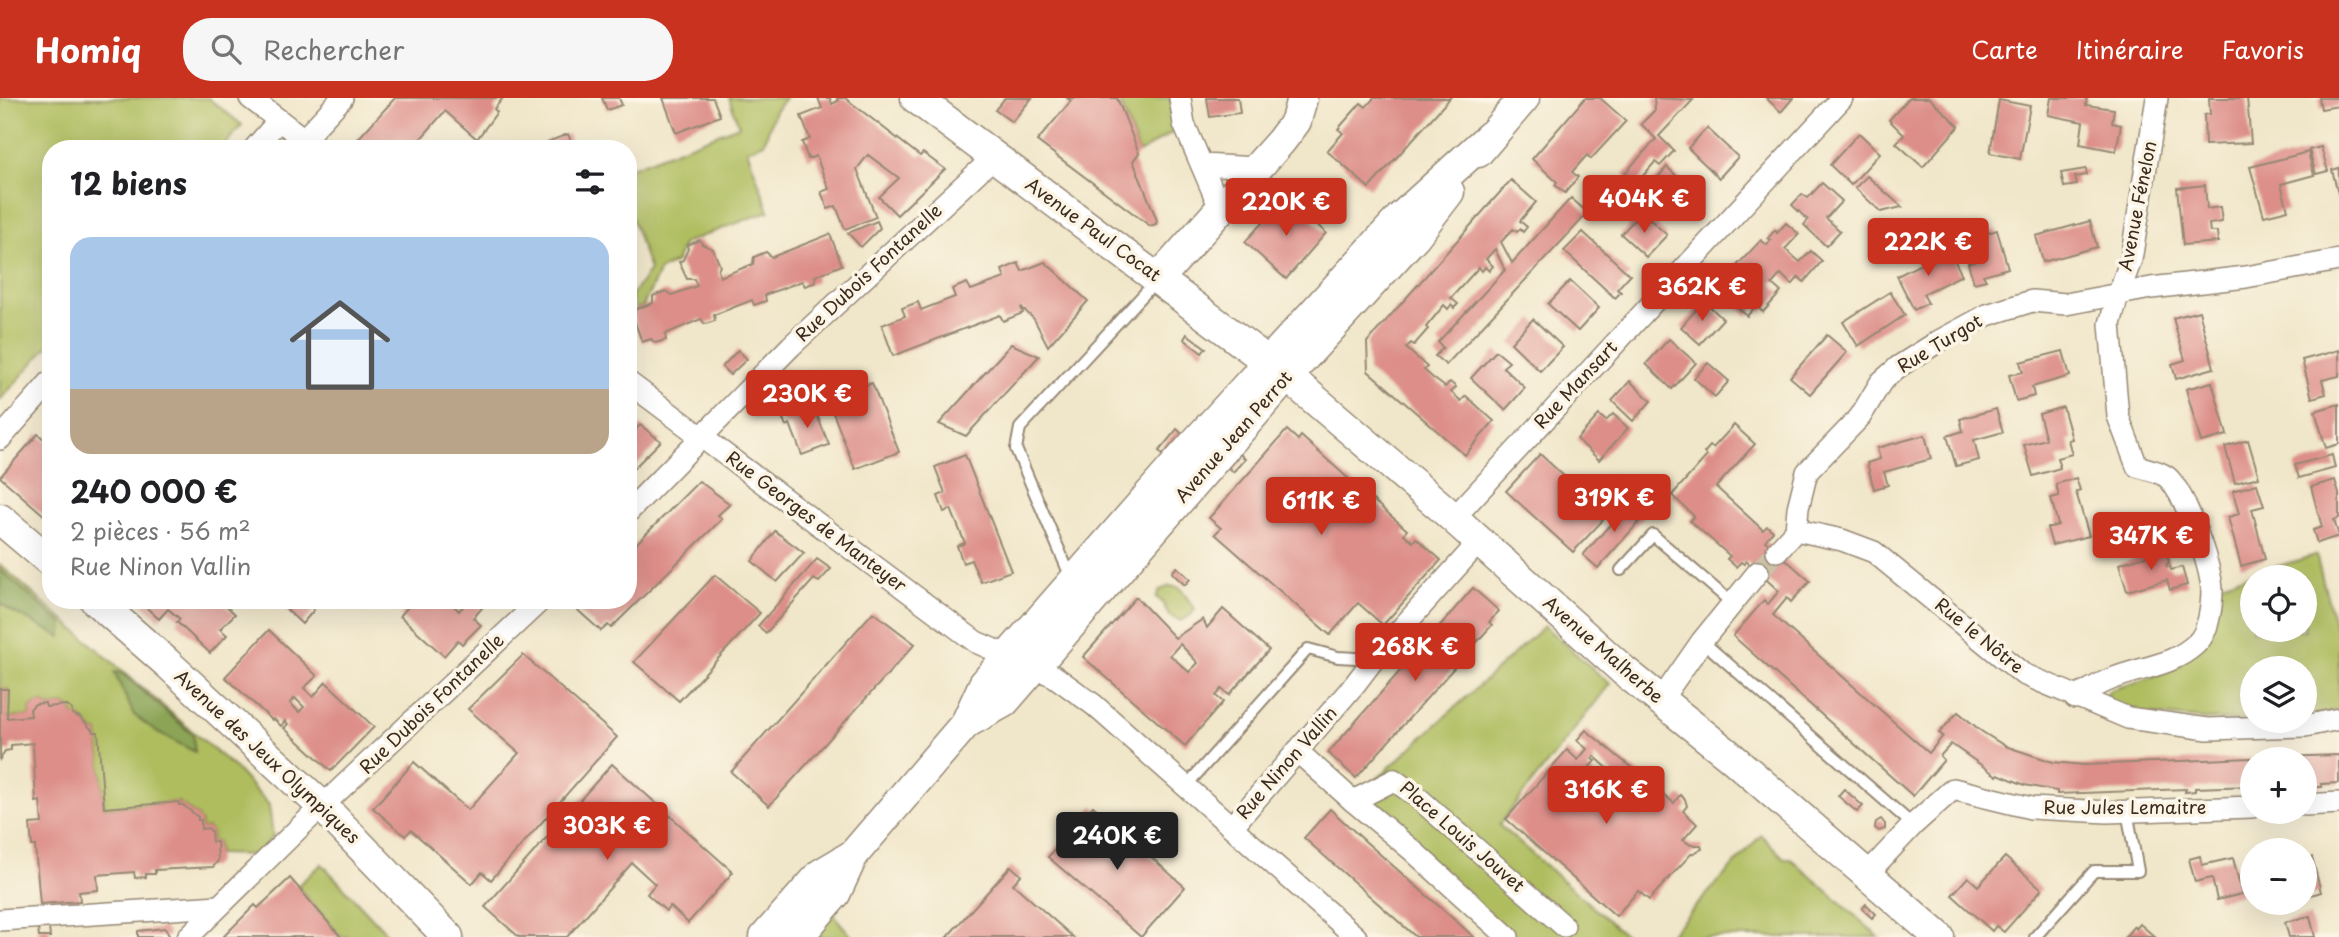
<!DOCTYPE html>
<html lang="fr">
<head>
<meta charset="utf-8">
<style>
  :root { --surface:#fff; --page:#f6f6f6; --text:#202124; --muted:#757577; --line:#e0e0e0; --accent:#c8321e }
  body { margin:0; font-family:"Playpen Sans",sans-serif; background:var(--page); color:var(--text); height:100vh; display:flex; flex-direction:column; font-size:26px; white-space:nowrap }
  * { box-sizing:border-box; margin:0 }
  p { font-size:23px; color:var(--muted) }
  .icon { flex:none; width:38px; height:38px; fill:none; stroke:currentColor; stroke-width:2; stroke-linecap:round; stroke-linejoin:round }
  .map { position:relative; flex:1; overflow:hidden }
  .side { position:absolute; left:42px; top:42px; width:595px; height:469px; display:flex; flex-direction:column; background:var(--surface); border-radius:28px; box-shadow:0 7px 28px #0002 }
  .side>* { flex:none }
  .fabs { position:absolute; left:2240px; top:467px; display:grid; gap:14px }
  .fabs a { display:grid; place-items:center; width:77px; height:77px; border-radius:50%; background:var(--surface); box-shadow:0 7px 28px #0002; font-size:35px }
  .price { position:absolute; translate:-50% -60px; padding:0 16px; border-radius:7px; background:var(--accent); color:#fff; font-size:23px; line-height:46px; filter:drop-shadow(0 2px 4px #0008) }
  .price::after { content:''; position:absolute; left:50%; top:42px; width:21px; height:16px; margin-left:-10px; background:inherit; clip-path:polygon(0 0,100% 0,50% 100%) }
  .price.on { background:#222; color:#fff }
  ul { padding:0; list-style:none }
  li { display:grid; align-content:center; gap:14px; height:371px; padding:0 28px }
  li+li { border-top:2px solid var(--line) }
  li span { display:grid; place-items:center; height:217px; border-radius:21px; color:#555 }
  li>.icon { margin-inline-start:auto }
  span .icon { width:126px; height:126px; fill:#fffc; stroke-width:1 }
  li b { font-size:30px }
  h2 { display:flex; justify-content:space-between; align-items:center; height:84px; padding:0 28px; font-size:30px }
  header { display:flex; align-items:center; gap:42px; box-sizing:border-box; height:98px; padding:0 35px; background:var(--accent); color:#fff }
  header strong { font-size:33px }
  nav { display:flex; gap:38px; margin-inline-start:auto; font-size:24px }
  .search { width:490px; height:63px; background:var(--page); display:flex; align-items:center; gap:18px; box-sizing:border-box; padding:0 24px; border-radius:28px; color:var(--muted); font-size:26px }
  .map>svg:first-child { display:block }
  .green { fill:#afbd5f; stroke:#75743e; stroke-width:2; fill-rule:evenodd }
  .forest { fill:#8ba456; stroke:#63673a; stroke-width:2 }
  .building { fill:#dd8e89; fill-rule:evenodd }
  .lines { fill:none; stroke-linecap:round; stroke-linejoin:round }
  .street-tunnel { stroke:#ccc0a7; stroke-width:21; stroke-dasharray:21 10; stroke-linecap:butt }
  .lane-casing { stroke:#968874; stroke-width:14 }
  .street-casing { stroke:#968874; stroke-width:24 }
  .secondary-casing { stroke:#968874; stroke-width:33 }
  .lane { stroke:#fff; stroke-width:10 }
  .street { stroke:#fff; stroke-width:21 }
  .secondary { stroke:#fff; stroke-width:30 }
  .labels { text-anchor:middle; stroke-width:7; stroke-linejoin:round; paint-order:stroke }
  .street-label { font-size:18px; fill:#3b2a1e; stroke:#fcf5e5 }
</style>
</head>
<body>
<header>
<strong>Homiq</strong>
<div class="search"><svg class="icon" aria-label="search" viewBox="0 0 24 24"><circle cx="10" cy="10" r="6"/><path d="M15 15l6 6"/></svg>Rechercher</div>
<nav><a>Carte</a><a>Itinéraire</a><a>Favoris</a></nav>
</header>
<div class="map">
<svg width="2339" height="839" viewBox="0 0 2339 839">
  <rect width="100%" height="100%" fill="#fcf5e5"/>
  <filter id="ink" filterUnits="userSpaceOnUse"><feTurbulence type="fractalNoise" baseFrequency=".0143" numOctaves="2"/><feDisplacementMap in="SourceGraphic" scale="14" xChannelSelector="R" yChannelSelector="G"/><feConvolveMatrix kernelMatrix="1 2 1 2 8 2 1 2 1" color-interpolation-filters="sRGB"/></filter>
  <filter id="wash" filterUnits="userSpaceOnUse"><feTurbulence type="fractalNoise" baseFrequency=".00686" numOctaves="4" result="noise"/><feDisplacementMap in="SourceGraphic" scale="28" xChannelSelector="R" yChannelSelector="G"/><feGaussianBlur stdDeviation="1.57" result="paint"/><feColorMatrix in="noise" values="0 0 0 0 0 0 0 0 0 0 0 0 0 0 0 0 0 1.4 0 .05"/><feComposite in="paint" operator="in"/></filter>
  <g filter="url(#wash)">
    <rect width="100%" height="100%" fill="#f0e6c9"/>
    <g class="green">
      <polygon points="0,0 208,0 242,27 221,51 51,51 51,245 0,302"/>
      <polygon points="729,0 785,0 775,13 764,45 747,52 769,113 684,145 676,164 660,172 643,208 636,211 631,198 650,172 628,109 628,71 739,28"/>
      <polygon points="1119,0 1170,0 1176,32 1139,55"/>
      <path d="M2316 457 2339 544V612L2305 619V570H2252V623L2200 621 2135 615 2109 605 2106 598 2110 592 2147 581 2180 567 2217 486ZM2252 480H2305V532H2252Z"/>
      <polygon points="0,467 236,671 269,707 273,739 255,757 218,756 217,744 212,744 211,733 208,730 201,731 201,723 198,722 198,719 183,707 179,707 179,704 104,710 98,634 94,634 80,619 72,616 72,612 66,607 46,609 45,605 35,606 30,611 31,618 7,620 8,591 0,591"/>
      <polygon points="1170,488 1180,490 1195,511 1191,517 1181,523 1169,518 1163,505 1156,499 1160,492"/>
      <polygon points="1544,528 1610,586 1499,727 1627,839 1510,839 1353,703"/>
      <polygon points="1761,737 1785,761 1791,761 1879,839 1668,839"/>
      <polygon points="322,766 390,839 341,839 297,788"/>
      <polygon points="832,815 852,839 812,839"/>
    </g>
    <g class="forest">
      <polygon points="0,472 63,526 61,539 13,514 0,505"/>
      <polygon points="114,574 122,575 193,637 195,654 157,634 134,617"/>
    </g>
    <g id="blocks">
      <g class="building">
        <polygon points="395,0 503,0 494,11 497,14 477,41 445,13 417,45 426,51 367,51 356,43"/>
        <polygon points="602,0 619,0 622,7 607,12"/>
        <polygon points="663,0 713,0 720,18 676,35"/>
        <polygon points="818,0 830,0 832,6 838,3 837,0 845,0 920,58 923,55 945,71 897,117 879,99 899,80 868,57 857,71 876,119 845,131 836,108 828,111 821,94 829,91 816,58 808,61 802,44 810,41 801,18 822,10"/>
        <polygon points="1005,0 1032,0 1012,24 995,12"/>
        <polygon points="1067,0 1117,0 1139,55 1133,63 1157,122 1156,126 1150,128 1037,43 1071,3"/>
        <polygon points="1207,0 1238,0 1240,15 1210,19"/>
        <polygon points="1374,0 1450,0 1369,90 1327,53 1343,35 1338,31 1361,5 1366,9"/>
        <polygon points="1585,0 1600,0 1626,23 1591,61 1587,57 1572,74 1578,79 1565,95 1555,87 1557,84 1532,61"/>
        <polygon points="1654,0 1693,2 1659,38 1674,53 1660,68 1655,64 1635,87 1624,76 1656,41 1641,26 1655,12"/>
        <polygon points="1766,0 1793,0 1781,14"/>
        <polygon points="1909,0 1929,0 1959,28 1923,69 1896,45 1904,37 1889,22"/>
        <polygon points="2051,0 2087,0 2086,7 2114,11 2112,25 2121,27 2116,53 2080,46 2083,24 2048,17"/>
        <polygon points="2209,0 2247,0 2251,45 2205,47 2204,17 2210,16"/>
        <polygon points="2319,0 2339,0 2339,8 2321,11"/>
        <polygon points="1999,2 2030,8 2020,61 1990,55"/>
        <polygon points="1707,30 1738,59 1719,80 1688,50"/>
        <polygon points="1859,35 1880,55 1851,87 1830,67"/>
        <polygon points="568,36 574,51 538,51 537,48"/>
        <polygon points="2321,49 2328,73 2316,76 2309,52"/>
        <polygon points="2308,54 2314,77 2281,86 2288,112 2264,118 2250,69"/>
        <polygon points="1667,69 1700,100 1683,119 1650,88"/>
        <polygon points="2339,70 2339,94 2338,95 2332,72"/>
        <polygon points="2086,71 2087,77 2075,79 2077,87 2064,89 2061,75"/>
        <polygon points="1867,78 1902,109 1881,114 1855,90"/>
        <polygon points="1511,82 1536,104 1520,123 1527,129 1523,134 1520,131 1517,134 1513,131 1501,144 1512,165 1571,100 1588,115 1446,267 1435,258 1443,250 1438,244 1505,172 1495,151 1486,161 1493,168 1489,173 1485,169 1482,173 1479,169 1451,200 1458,206 1454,210 1451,207 1448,211 1444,207 1426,229 1428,231 1414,247 1411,245 1406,250 1427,269 1424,272 1433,280 1445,289 1450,284 1456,289 1451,294 1461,303 1466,298 1494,323 1465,357 1368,273 1367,244"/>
        <polygon points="1822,85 1842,103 1826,120 1840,133 1826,148 1804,127 1808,122 1792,107 1802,96 1808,100"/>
        <polygon points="2205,87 2207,111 2220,109 2222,124 2209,126 2210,134 2217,134 2218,144 2183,147 2177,90"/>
        <polygon points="1286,98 1326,135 1286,181 1245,144"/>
        <polygon points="1642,114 1667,137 1646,159 1621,136"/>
        <polygon points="877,123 880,130 861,149 848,135"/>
        <polygon points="2090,123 2097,149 2043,164 2036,138"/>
        <polygon points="1786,125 1799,136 1785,151 1800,164 1811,153 1822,163 1804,184 1799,179 1792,187 1781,176 1772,186 1781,194 1763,214 1756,208 1747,218 1716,190 1761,142 1767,147 1771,142 1768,140 1775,132 1777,135"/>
        <polygon points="1997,132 2008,170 1983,177 1986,182 1974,185 1968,165 1980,162 1975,139"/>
        <polygon points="1583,134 1630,177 1617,191 1621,194 1615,200 1564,153"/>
        <polygon points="830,136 842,167 815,178 816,184 805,188 802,183 765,197 766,203 754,207 752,202 714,217 715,223 705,226 701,221 665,236 666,242 655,245 651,241 642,244 631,213 653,205 653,198 666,193 672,197 697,188 694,181 687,181 679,164 683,162 688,151 687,147 700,142 702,146 713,151 720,168 718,172 720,179 753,166 754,159 766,154 772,159"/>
        <polygon points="1949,152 1962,177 1923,196 1928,205 1914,212 1897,178"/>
        <polygon points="1045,164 1088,203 1048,248 1034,221 1021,209 1023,215 1003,223 1000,217 893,258 882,227 905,218 902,210 918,204 921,212 955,199 952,191 967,185 971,192 1005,180 1002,172 1018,165 1022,173"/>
        <polygon points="1570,183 1599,210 1578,233 1548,206"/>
        <polygon points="1890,194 1905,217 1858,248 1843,224"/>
        <polygon points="1704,203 1723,221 1700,246 1681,229"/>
        <polygon points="2199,213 2214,270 2176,281 2172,266 2185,262 2173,220"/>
        <polygon points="1533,221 1563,249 1540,273 1511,245"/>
        <polygon points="1187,236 1206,250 1202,255 1184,241"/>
        <polygon points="1827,237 1847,254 1810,296 1790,279"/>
        <polygon points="1669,241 1696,265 1672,291 1646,266"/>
        <polygon points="1011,246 1039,258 966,338 939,326"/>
        <polygon points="738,252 747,261 730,277 722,269"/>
        <polygon points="2339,252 2339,278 2322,282 2326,296 2312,300 2302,262"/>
        <polygon points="1496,253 1509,264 1503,269 1525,290 1505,312 1471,280"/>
        <polygon points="2063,253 2070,278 2032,289 2034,298 2016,303 2009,277 2023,274 2020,264"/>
        <polygon points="1708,265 1729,283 1715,299 1694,280"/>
        <polygon points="1630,283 1651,303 1633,323 1612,303"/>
        <polygon points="2212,284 2227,337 2201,344 2186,291"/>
        <polygon points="872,285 899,354 855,371 828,302"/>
        <polygon points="2339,306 2339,346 2326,350 2315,313"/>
        <polygon points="813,307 829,347 802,357 790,326 786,328 782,318"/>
        <polygon points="2063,309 2072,341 2068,342 2072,356 2057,360 2060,370 2033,378 2024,347 2046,341 2039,316"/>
        <polygon points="1996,311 2003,334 1974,342 1979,362 1956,368 1947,338 1963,333 1960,321"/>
        <polygon points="1613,316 1628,330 1599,362 1577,341 1599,317 1606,323"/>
        <polygon points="640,327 661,343 630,374 628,340"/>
        <polygon points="1734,327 1755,346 1716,389 1763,432 1767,428 1773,433 1765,443 1810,483 1791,504 1787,500 1773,517 1929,655 1943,638 1939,635 1958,614 1981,633 2005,648 2053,664 2084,667 2251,660 2252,688 2195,690 2195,693 2185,694 2186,691 2057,696 2057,693 2025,687 1998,676 1997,678 1951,646 1940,658 1944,662 1913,698 1733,538 1764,502 1768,506 1779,493 1746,463 1744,466 1741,464 1736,469 1727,461 1730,458 1690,423 1694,418 1672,397 1707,358 1704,355 1710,348 1713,350"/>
        <polygon points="1177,331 1182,336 1163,357 1159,353"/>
        <polygon points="1287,332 1298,342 1301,338 1360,391 1356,395 1362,400 1366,396 1407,432 1404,436 1413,444 1416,440 1441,462 1383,527 1358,505 1330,537 1215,436 1221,430 1209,420"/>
        <polygon points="38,336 51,347 51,414 46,419 0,379"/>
        <polygon points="1925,337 1931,361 1884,374 1888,387 1874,391 1867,365 1880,361 1877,350"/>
        <polygon points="2248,342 2259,379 2235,385 2225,349"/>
        <polygon points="1240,356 1245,361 1233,374 1228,369"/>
        <polygon points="1540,356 1578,391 1574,396 1603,422 1573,454 1506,393"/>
        <polygon points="965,357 1011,473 981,484 971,462 963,465 957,448 965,445 951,411 944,414 938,398 945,395 935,369"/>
        <polygon points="2332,357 2335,370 2299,380 2295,367"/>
        <polygon points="2076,380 2080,392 2076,394 2089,438 2052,447 2047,430 2058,427 2051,400 2059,398 2056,386"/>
        <polygon points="1620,382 1628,389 1622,396 1614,389"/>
        <polygon points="2335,382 2339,396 2339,420 2334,422 2339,438 2317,445 2313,432 2322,429 2311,389"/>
        <polygon points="699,383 730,406 718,417 722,421 611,530 608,527 601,533 573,508 579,502 628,502 628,454"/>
        <polygon points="2257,386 2264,408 2252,411 2265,461 2241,468 2228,419 2239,416 2233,393"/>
        <polygon points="1631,403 1646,416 1598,470 1583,457"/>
        <polygon points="775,433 804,455 777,484 752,463"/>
        <polygon points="2166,452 2169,465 2166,466 2167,469 2170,468 2171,472 2182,469 2187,487 2170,492 2167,482 2127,493 2119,466"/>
        <polygon points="817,461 831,471 819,484 814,481 766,535 758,528"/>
        <polygon points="1177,469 1190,481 1185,487 1173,476 1172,474"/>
        <polygon points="715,477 760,515 679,603 634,564"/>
        <polygon points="1473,490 1499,513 1489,524 1492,527 1356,680 1328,655"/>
        <path d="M1136 499 1175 540 1203 521 1207 530 1223 511 1269 552 1229 597 1222 591 1216 598 1223 604 1185 648 1083 559ZM1180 546 1198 565 1189 574 1170 557Z"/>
        <polygon points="138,502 220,502 235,516 220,531 227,537 210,555 177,524 180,521 168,511 159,521"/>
        <polygon points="296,502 310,502 307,505 314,512 302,526 287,512"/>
        <polygon points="414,502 448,502 459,513 469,502 473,502 482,510 473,520 481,527 462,546 458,542 444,558 400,518"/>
        <polygon points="873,514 915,546 769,708 731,674"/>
        <path d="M269 532 317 578 304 590 313 599 326 584 374 629 331 673 284 630 288 626 285 623 281 628 274 621 272 622 225 579ZM295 600 304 609 299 614 290 605Z"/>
        <polygon points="523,557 617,639 491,782 482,774 472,786 411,732 405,738 373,710 414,664 468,712 519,655 468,611"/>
        <polygon points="0,591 8,591 7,620 31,618 30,611 35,606 45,605 46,609 66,607 72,612 72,616 80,619 94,634 98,634 104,710 179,704 179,707 183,707 198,719 198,722 201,722 201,731 208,730 211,733 212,744 217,744 218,763 213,769 155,772 155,776 146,776 146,779 135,780 134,774 97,777 98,792 79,794 80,803 40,806 35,748 32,748 30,726 42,725 40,703 36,704 33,645 11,647 11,652 5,653 0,661"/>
        <path d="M1586 632 1674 705 1680 697 1685 701 1687 708 1683 713 1697 726 1683 742 1691 747H1701L1702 751 1691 756 1649 802 1638 793 1616 818 1506 721 1567 652 1578 662 1587 651 1577 642ZM1594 658 1613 675 1604 686 1588 671 1595 663 1592 661ZM1622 682 1628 688 1618 698 1612 692Z"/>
        <polygon points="2339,657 2339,685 2321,686 2322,689 2312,689 2312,686 2305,686 2305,662 2275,662 2275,659"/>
        <polygon points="612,666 733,774 688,825 670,808 666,813 647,796 655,786 632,765 567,839 519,839 485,809"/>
        <polygon points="1844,691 1863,708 1857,714 1838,698"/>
        <polygon points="1093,708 1185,789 1141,839 1048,759"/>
        <polygon points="1330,711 1366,744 1474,839 1416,839 1304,740"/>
        <polygon points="1881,721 1885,726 1885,731 1879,733 1875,730 1876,724"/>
        <polygon points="2200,758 2202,767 2233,760 2242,796 2217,802 2212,780 2195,784 2189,761"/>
        <polygon points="2005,759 2042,791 2004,834 1996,828 1992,833 1952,797 1968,779 1978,788"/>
        <polygon points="2312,759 2321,794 2305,799 2305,761"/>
        <polygon points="1011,768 1021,777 1013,786 1073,839 947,839"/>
        <polygon points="290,780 341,839 223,839 255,807 258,810"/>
        <polygon points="1866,806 1876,816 1872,820 1862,811"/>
        <polygon points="2310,818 2315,839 2289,839 2285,824"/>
        <polygon points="2140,826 2155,839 2125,839 2134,828 2136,831"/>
        <polygon points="49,829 50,839 39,839 38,830"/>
        <polygon points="165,830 169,837 167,839 138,839 138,833"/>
      </g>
    </g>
  </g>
  <g filter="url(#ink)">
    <use href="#blocks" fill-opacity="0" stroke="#968874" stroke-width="2"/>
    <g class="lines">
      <polyline class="street-tunnel" points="1758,474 1777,453"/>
      <defs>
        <g id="lane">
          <polyline points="1621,472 1653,437 1733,506"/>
          <polyline points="1072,482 1016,351 1020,330 1157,182"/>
          <polyline points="1702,543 1913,727"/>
          <polyline points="1186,688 1308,551 1338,559 1374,561"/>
          <polyline points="2035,839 2094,773 2138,773 2127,713"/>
        </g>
        <g id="street">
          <polyline points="250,0 317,51"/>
          <polyline points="1180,0 1184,26 1220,110"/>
          <polyline points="304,41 342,0"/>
          <polyline points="254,51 279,22"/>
          <polyline points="1202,67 1257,70"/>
          <polyline points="628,284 976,544 1054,578 1094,607 1356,839"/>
          <polyline points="0,341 51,283"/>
          <polyline points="628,414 791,248 994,59"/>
          <polyline points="1453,421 1842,0"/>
          <polyline points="1796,432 1842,442 1874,454 2023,576 2128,620 2208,631 2305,628 2339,621"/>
          <polyline points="1777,453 1796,432 1798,410 1807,374 1860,319 1881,284 1898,269 1939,243 1987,217 2032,203 2066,206 2151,190 2246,179 2339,162"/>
          <path d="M2075 600C2086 594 2097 587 2109 582 2139 569 2171 569 2196 546 2209 535 2212 507 2212 491 2210 466 2187 401 2170 382 2164 374 2146 371 2137 368L2118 318 2110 226 2118 197 2131 162 2157 0"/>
          <polyline points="1661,602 1702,543 1758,474"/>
          <polyline points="1297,653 1353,703 1394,682 1416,698 1564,828"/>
          <polyline points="1353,703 1413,753 1508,839"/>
          <polyline points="2305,707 2339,705"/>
          <polyline points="1232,729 1355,586 1374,561 1479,444"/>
          <polyline points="1867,776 1913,727 1953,691 2031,710 2107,714 2252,709"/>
          <polyline points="0,822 219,808"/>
          <polyline points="188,839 301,728 541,502"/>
        </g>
        <g id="secondary">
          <polyline points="916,0 1287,278 1441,409 1624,573 1729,657 1939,839"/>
          <polyline points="1478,54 1524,0"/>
          <polyline points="1159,180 1281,43 1296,23 1302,0"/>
          <polyline points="0,421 51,464"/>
          <polyline points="95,502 166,564 323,709 448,839"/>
          <polyline points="966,625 1004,604 1287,278 1416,137 1449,94"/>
          <polyline points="765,839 821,776 853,757"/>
          <polyline points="798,839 835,796 853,757 966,625 984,586 1008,558 1192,348 1400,120 1490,38"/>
        </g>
      </defs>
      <use href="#lane" class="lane-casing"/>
      <use href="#street" class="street-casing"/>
      <use href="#secondary" class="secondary-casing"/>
      <use href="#lane" class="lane"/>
      <use href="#street" class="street"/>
      <use href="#secondary" class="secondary"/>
    </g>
  </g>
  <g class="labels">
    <g class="street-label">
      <text transform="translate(2138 108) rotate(-79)" y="6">Avenue Fénelon</text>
      <text transform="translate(1093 132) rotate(36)" y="6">Avenue Paul Cocat</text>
      <text transform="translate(869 175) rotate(-43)" y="6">Rue Dubois Fontanelle</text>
      <text transform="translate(1940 246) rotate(-31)" y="6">Rue Turgot</text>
      <text transform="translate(1576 287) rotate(-47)" y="6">Rue Mansart</text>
      <text transform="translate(1234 339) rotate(-49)" y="6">Avenue Jean Perrot</text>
      <text transform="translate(816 424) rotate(37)" y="6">Rue Georges de Manteyer</text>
      <text transform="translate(1979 538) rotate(39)" y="6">Rue le Nôtre</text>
      <text transform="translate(1603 552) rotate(41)" y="6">Avenue Malherbe</text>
      <text transform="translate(432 606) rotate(-44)" y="6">Rue Dubois Fontanelle</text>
      <text transform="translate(267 659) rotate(43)" y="6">Avenue des Jeux Olympiques</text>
      <text transform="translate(1287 665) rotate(-49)" y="6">Rue Ninon Vallin</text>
      <text x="2125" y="716">Rue Jules Lemaitre</text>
      <text transform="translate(1462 739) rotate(41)" y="6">Place Louis Jouvet</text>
    </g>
  </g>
</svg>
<div class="fabs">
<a><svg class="icon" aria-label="locate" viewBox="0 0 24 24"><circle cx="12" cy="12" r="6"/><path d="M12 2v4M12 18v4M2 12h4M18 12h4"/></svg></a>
<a><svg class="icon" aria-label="layers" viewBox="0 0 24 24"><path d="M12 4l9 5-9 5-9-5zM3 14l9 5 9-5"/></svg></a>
<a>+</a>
<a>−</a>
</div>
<b class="price" style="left:1644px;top:137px">404K €</b>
<b class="price" style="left:1286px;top:140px">220K €</b>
<b class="price" style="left:1928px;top:180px">222K €</b>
<b class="price" style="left:1702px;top:225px">362K €</b>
<b class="price" style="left:807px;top:332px">230K €</b>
<b class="price" style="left:1614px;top:436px">319K €</b>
<b class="price" style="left:1321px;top:439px">611K €</b>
<b class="price" style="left:2151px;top:474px">347K €</b>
<b class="price" style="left:1415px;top:585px">268K €</b>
<b class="price" style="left:1606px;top:728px">316K €</b>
<b class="price" style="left:607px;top:764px">303K €</b>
<b class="price on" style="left:1117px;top:774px">240K €</b>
<section class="side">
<h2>12 biens<svg class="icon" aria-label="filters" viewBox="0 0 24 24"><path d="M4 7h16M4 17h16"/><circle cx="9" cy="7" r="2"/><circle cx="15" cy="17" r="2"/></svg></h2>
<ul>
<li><span style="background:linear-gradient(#a9c7e8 70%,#b9a48a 0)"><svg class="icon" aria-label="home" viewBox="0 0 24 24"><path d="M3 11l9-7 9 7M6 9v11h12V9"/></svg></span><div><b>240 000 €</b><p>2 pièces · 56 m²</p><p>Rue Ninon Vallin</p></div></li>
</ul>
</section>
</div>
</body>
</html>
